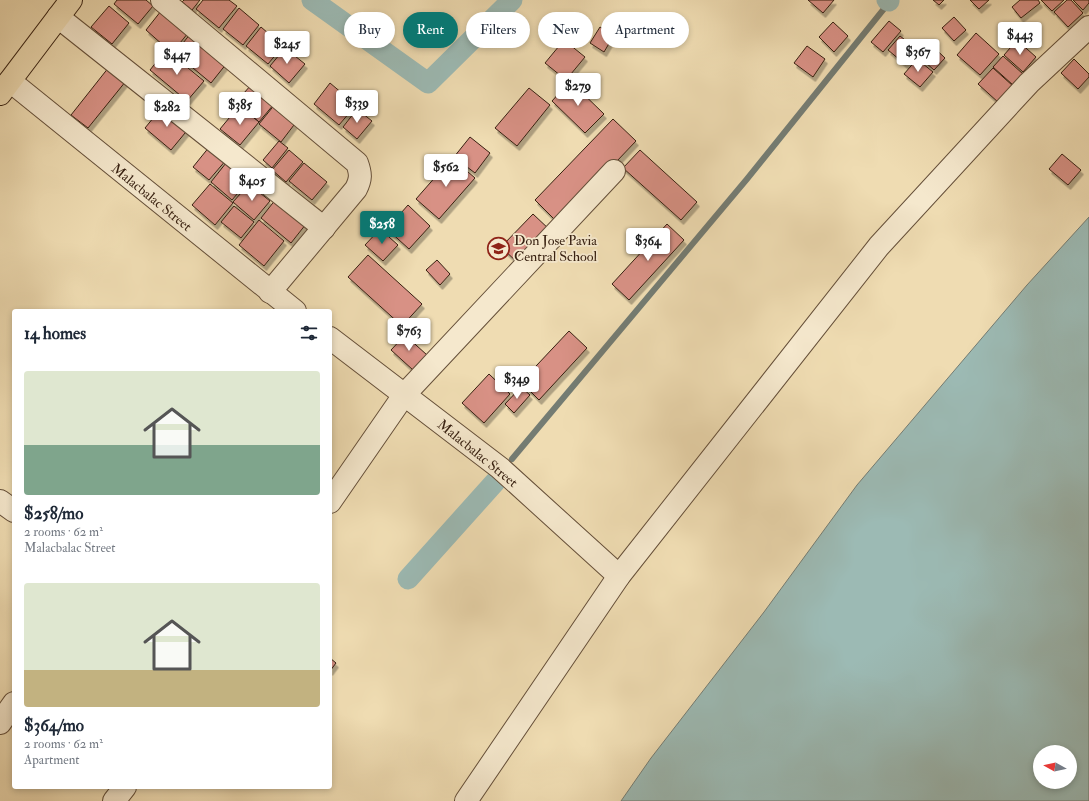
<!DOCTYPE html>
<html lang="en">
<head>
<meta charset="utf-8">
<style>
  :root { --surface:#fff; --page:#f2f2f3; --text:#1f2937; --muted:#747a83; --accent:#0f766e }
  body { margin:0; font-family:"IM FELL Double Pica",serif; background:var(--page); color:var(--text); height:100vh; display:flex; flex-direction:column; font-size:15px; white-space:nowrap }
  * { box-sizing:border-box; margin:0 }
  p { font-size:13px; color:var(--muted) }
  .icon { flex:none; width:22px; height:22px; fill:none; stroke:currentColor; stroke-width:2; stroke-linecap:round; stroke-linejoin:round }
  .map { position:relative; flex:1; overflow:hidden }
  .details { position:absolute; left:12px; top:309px; width:320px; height:480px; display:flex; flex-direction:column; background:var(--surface); border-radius:4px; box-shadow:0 2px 6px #0003 }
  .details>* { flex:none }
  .top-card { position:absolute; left:344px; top:12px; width:380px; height:36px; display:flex; gap:8px }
  .needle { width:26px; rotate:278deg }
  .tools { position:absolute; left:1033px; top:745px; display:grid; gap:8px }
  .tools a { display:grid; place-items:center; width:44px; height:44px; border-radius:50%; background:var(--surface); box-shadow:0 2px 6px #0003; font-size:20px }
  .price { position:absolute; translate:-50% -34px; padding:0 9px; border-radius:4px; background:#fff; color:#222; font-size:13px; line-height:26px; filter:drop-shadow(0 1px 2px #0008) }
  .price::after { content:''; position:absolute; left:50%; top:24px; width:12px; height:9px; margin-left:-6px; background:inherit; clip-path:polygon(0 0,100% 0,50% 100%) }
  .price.current { background:var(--accent); color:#fff }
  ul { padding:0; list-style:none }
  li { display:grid; align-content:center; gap:8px; height:212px; padding:0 12px }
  li span { display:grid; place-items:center; height:124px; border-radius:4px; color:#555 }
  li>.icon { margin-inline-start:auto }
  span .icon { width:72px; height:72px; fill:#fffc; stroke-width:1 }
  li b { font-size:17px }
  h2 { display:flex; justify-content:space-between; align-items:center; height:48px; padding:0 12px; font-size:17px }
  .chip { padding:0 14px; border-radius:18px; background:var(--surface); box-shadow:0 2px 6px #0003; font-size:14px; line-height:36px }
  .chip.current { background:var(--accent); color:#fff }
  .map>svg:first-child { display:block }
  .water { fill:#9cbab4; stroke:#747c73; fill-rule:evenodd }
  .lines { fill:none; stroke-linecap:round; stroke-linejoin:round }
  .stream { stroke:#747c73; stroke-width:6 }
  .canal { stroke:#9cbab4; stroke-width:21 }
  .building { fill:#d89185; stroke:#372011; filter:url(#shadow) }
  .minor-casing { stroke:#654f39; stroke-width:24 }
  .major-casing { stroke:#372011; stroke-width:24 }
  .minor { stroke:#f5e8cd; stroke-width:22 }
  .major { stroke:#efdcb2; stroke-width:22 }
  .labels { text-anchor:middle; stroke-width:3.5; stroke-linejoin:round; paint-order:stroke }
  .street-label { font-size:14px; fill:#372011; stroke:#f5e8cd }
  .poi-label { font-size:14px; fill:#372011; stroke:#f5e8cd; text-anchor:start }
</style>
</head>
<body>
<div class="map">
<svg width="1089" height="801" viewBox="0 0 1089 801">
  <defs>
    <filter id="shadow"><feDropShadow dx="2.5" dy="4.5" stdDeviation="0" flood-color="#0004"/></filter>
  </defs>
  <rect width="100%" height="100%" fill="#efdcb2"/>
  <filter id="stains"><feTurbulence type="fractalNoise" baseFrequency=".005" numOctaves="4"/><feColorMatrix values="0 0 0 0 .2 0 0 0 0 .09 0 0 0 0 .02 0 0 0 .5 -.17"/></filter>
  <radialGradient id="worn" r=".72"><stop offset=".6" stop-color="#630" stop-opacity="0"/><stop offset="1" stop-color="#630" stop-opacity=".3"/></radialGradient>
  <path class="water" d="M1089 217V801H621L651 758 764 612 857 485 1027 285ZM1040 752H1070V782H1040Z"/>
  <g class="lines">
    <polyline class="stream" points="512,459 747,179 891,0"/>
    <g class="canal">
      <polyline points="312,0 428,83 512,0"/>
      <polyline points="887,0 889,1"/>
      <polyline points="408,579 495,482"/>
    </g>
  </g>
  <g class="building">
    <polygon points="117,0 146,0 153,6 138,24 114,4"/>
    <polygon points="184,0 200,0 192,10 182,2"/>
    <polygon points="203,0 229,0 237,6 219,28 196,9"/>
    <polygon points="808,0 834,0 823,13"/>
    <polygon points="933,0 944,0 939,5"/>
    <polygon points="970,0 989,0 979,9"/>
    <polygon points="1020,0 1038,0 1040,3 1021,18 1012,7"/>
    <polygon points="1041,0 1064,0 1052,11"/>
    <polygon points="1067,0 1071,0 1083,13 1068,27 1054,12"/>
    <polygon points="1073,0 1089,0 1089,3 1083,10"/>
    <polygon points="109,6 129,23 112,44 91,27"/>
    <polygon points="239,8 259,25 243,45 223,29"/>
    <polygon points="161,11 188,33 172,53 146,30"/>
    <polygon points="954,17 966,30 954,41 942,28"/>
    <polygon points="889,21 901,31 883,52 871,42"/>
    <polygon points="833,22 848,36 834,52 819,37"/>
    <polygon points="261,27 283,46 268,64 246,46"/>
    <polygon points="600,27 614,35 604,52 590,43"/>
    <polygon points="191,33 227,63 211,83 175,53"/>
    <polygon points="976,33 999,54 980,75 957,55"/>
    <polygon points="900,36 918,50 906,65 888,50"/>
    <polygon points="564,40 585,57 566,80 545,63"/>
    <polygon points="1017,40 1036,57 1023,72 1004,55"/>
    <polygon points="927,41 945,58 934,70 916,54"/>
    <polygon points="807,46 825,59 813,77 794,63"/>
    <polygon points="285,48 305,64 289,83 270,66"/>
    <polygon points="166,50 204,81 187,101 150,70"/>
    <polygon points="1003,56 1023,74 1013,85 993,67"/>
    <polygon points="917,59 933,72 920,87 904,74"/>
    <polygon points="1074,59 1089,74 1089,77 1078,89 1061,73"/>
    <polygon points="109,67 126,81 88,128 71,115"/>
    <polygon points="993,68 1013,86 999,103 978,84"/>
    <polygon points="570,81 604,114 585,133 552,101"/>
    <polygon points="330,83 356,105 339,125 314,104"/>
    <polygon points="251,85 274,104 259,122 236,102"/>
    <polygon points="529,88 550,105 517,146 495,128"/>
    <polygon points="276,103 297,121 281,142 259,124"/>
    <polygon points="163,106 190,127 171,150 145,128"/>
    <polygon points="239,106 259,122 240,145 220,129"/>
    <polygon points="357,109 372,121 357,139 343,127"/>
    <polygon points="613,119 636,141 558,223 535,200"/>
    <polygon points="470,137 490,153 475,173 454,157"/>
    <polygon points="279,141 288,148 272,168 263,160"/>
    <polygon points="210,146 227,159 209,180 193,167"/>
    <polygon points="289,150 303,162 286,182 272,170"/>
    <polygon points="640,150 697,202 681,220 623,168"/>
    <polygon points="1062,154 1081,170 1068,185 1049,169"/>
    <polygon points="452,158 475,178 439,219 416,199"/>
    <polygon points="226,163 248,181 232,200 211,182"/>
    <polygon points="304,163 327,182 312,200 289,181"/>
    <polygon points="210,184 233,203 215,225 192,205"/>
    <polygon points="249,184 270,201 254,220 233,202"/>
    <polygon points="276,199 306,224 291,243 261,218"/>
    <polygon points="408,205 430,226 409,249 387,229"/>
    <polygon points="234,206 254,222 241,238 221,222"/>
    <polygon points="533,214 551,231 519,264 501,247"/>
    <polygon points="259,220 284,241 264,266 239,245"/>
    <polygon points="667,224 684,240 629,300 612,284"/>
    <polygon points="380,229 398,245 383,261 365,245"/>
    <polygon points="368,255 422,304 402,326 348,277"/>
    <polygon points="437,260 450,274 440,285 426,270"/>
    <polygon points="569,331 587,348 539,400 521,382"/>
    <polygon points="405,335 427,355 413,370 391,350"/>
    <polygon points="489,374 510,394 484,423 462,403"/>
    <polygon points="521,387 530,395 514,413 505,404"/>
    <polygon points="330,658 336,663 330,671"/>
  </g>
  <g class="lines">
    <defs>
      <g id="minor">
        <path d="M162 0 357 163C361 174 361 179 356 189L270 292"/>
        <polyline points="58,17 324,228"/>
        <polyline points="10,81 295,311"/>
        <polyline points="330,338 500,468 619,576"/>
        <polyline points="0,501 14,511"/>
        <polyline points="330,502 404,395 614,171"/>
        <polyline points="0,723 14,703"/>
        <polyline points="114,801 125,787"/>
        <polyline points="466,801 619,576 879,246 1029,83 1089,27"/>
      </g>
      <polyline id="major" points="0,94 71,0"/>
    </defs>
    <use href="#minor" class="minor-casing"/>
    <use href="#major" class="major-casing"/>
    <use href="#minor" class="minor"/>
    <use href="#major" class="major"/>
  </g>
  <defs>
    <symbol id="school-ring" viewBox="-11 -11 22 22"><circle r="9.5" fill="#f5e8cd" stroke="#8f2418" stroke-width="1.5"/><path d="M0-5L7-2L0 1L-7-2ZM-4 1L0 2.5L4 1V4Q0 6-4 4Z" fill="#8f2418"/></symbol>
  </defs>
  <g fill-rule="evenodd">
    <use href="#school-ring" x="486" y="236" width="25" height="25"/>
  </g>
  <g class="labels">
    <g class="street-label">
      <text transform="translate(152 197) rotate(39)" y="5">Malacbalac Street</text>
      <text transform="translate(478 453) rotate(39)" y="5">Malacbalac Street</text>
    </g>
    <g class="poi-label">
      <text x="514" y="245">Don Jose Pavia<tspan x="514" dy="16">Central School</tspan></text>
    </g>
  </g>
  <rect width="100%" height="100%" filter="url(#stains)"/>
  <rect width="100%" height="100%" fill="url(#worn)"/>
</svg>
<div class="tools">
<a><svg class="needle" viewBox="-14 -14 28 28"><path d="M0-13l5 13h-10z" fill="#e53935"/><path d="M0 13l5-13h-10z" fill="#747a83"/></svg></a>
</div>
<b class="price" style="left:1020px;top:56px">$443</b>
<b class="price" style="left:287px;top:65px">$245</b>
<b class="price" style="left:918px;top:73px">$367</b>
<b class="price" style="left:177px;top:76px">$447</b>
<b class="price" style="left:578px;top:107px">$279</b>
<b class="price" style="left:357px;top:124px">$339</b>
<b class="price" style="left:240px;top:126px">$385</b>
<b class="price" style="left:167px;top:128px">$282</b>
<b class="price" style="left:446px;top:188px">$562</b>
<b class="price" style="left:252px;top:202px">$405</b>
<b class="price current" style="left:382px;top:245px">$258</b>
<b class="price" style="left:648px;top:262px">$364</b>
<b class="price" style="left:409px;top:352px">$763</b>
<b class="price" style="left:517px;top:400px">$349</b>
<div class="top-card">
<a class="chip">Buy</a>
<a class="chip current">Rent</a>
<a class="chip">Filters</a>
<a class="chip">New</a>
<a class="chip">Apartment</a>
</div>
<section class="details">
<h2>14 homes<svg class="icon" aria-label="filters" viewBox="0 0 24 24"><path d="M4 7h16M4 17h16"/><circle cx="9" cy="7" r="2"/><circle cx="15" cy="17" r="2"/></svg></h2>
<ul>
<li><span style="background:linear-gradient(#dfe7d0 60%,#7fa58c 0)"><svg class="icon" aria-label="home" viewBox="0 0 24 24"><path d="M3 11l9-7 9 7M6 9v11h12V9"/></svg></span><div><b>$258/mo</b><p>2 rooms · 62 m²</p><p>Malacbalac Street</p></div></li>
<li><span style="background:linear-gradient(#dfe7d0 70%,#c2b280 0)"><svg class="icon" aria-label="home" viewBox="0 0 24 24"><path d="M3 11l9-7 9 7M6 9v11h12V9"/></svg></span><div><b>$364/mo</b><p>2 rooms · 62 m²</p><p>Apartment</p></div></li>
</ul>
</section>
</div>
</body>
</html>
